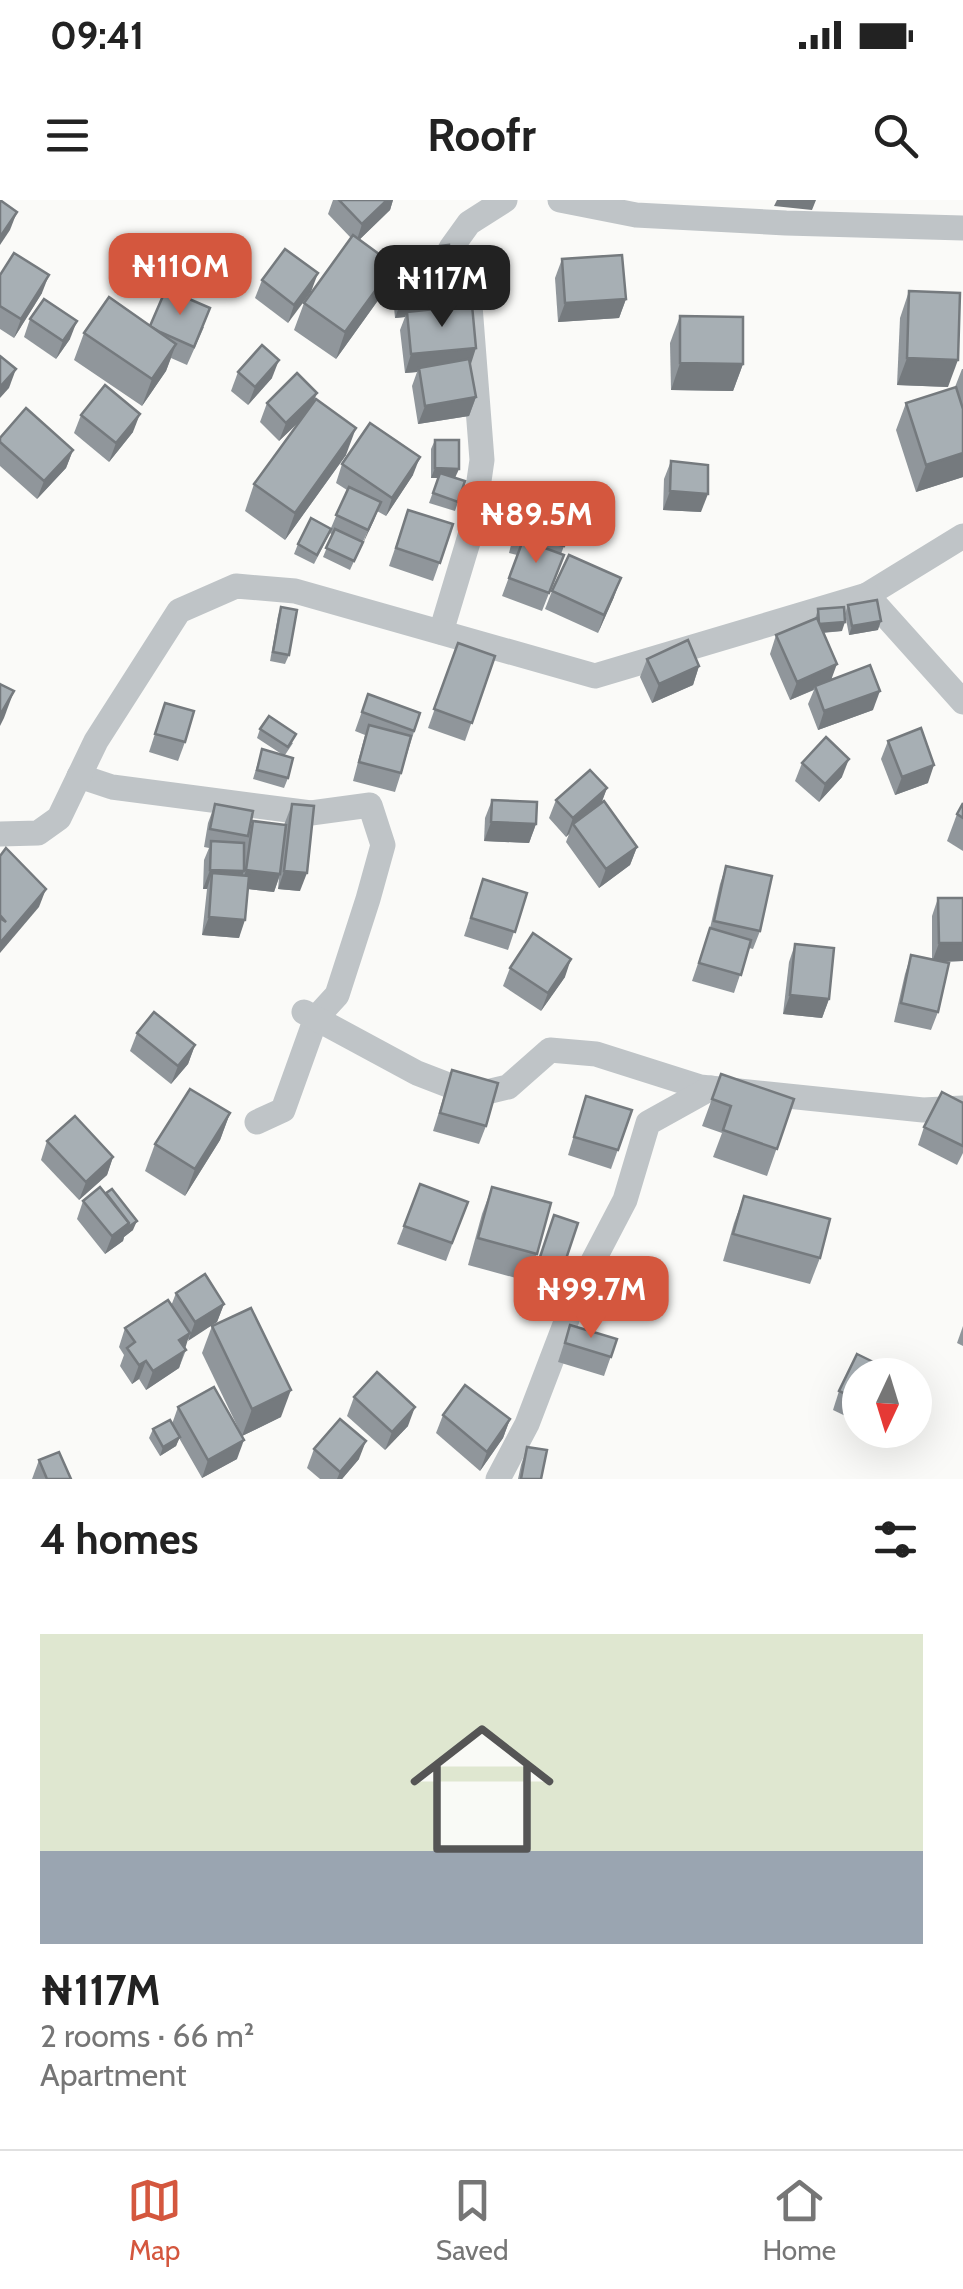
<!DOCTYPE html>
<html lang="en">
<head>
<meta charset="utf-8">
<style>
  :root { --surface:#fff; --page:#f6f6f6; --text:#222; --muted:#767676; --line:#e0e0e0; --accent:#d4573e }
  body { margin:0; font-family:Cabin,sans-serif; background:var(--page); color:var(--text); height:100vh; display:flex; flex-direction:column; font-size:38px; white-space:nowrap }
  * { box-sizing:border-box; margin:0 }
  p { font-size:32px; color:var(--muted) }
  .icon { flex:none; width:55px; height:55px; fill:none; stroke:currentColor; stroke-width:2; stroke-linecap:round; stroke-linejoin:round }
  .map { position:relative; height:1279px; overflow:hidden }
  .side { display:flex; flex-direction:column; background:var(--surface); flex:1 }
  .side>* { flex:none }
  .needle { width:65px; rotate:184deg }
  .buttons { position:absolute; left:842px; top:1158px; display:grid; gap:20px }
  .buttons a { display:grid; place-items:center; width:90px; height:90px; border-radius:50%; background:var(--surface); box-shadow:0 10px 40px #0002; font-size:50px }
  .price { position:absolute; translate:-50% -85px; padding:0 22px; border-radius:20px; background:var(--accent); color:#fff; font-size:32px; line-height:65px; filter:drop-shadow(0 2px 5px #0008) }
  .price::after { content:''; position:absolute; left:50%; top:60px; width:30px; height:22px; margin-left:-15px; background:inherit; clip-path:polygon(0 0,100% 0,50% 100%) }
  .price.current { background:#222; color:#fff }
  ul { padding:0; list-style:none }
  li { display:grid; align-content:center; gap:20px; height:530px; padding:0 40px }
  li span { display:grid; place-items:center; height:310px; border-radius:0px; color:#555 }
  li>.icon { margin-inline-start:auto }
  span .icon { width:180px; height:180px; fill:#fffc; stroke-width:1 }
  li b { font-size:42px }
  h2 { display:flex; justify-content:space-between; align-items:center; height:120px; padding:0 40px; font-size:42px }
  .status { display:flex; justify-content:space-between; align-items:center; height:70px; padding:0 50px; background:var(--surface); direction:ltr }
  .status svg { height:28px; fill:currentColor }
  header { display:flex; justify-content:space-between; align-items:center; height:130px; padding:0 40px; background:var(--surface); font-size:45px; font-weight:700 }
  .menu { display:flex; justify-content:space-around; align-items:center; height:140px; border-top:2px solid var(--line); background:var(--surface); font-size:28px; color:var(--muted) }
  .menu a { display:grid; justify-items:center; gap:5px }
  .menu .current { color:var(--accent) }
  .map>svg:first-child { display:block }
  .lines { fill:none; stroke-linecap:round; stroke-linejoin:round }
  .minor { stroke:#bfc4c7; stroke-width:25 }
  .wall { fill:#90969b }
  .shaded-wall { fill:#757a7e }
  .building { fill:#a7afb4; stroke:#757a7e; stroke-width:2.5 }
</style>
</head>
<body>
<div class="status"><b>09:41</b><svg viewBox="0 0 49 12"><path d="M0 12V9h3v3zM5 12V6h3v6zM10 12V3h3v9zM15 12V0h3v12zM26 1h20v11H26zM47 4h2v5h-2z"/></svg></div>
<header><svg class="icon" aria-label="menu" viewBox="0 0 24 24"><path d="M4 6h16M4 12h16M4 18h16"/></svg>Roofr<svg class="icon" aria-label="search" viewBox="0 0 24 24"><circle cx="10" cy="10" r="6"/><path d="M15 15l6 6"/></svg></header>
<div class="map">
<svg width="963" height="1279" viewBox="0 0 963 1279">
  <rect width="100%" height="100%" fill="#fafaf8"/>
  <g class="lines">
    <g class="minor">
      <polyline points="560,0 636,15 786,23 963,28"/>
      <polyline points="867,395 963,336"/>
      <polyline points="441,432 472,329 482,260 468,80 451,48 469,23 505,0"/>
      <polyline points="79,576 112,587 311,613 370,605 383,645 368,699 337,795 316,818 283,910 257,922"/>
      <polyline points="0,634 38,633 59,618 96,541 179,411 236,386 295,391 595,476 867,395 963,502"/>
      <polyline points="304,812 417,873 474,895 508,887 550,850 596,854 700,887 923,910 963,908"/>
      <polyline points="498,1279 527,1224 579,1088 625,1000 648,923 711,888"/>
    </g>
  </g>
  <g class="wall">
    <polygon points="333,0 393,0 390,10 359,40 392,63 397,51 454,94 449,108 470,165 476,197 469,216 418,224 412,186 417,172 405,173 400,130 405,117 395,118 391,74 384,92 336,159 294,130 304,103 351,38 328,14"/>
    <polygon points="562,59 626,99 619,118 558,122 555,78"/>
    <polygon points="318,73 288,123 255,98 262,80"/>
    <polygon points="0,75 42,93 14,138 0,129"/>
    <polygon points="909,91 948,187 897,185 900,118"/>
    <polygon points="680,116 743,164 733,191 671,190 670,143"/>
    <polygon points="30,119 70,139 56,159 24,137"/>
    <polygon points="150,126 204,127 187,165 171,158 166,171 142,206 74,160 84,133"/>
    <polygon points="962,169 963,169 963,277 916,292 896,230 906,203 955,187"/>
    <polygon points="238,172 272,178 248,205 231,191"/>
    <polygon points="267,203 313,203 346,255 285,340 245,311 254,284 300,221 279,241 260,222"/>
    <polygon points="81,215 133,232 109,262 74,233"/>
    <polygon points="0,238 73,250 66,268 37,299 0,266"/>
    <polygon points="435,240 456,278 465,281 455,311 429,303 438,278 431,278 431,249"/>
    <polygon points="671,261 701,312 663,310 664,279"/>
    <polygon points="342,264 413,275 386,316 377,311 350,370 323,357 332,335 330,333 314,364 294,354 298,344 331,328 347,290 336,283"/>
    <polygon points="526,291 564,346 561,354 564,355 542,411 502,396 517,355 509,353 520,309"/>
    <polygon points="408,310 453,324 433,381 389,366"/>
    <polygon points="552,391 614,397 598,433 545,409"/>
    <polygon points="848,405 878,430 849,435 845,414"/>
    <polygon points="281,407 289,455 285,464 270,461 278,416"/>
    <polygon points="818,409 842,431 823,433 832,480 873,510 818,530 808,504 814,490 790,500 770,454 776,435 815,419"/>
    <polygon points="458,443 495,456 465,541 428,528"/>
    <polygon points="647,459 699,466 693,485 652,503 640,477"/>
    <polygon points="368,494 420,513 395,592 353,581 365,535 355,531"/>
    <polygon points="165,503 185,542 178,561 149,552"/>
    <polygon points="260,529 293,543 285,555 288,578 284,588 253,579 262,549 283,555 257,538"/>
    <polygon points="888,541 928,583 895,595 881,559"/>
    <polygon points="802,563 842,577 819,602 795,581"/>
    <polygon points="607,588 601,603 637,647 630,665 599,688 566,642 569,634 566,637 549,618 556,600"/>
    <polygon points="492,600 536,624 529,643 484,641 485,618"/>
    <polygon points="963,603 963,651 947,641 957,614"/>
    <polygon points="215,604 248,632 253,621 284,625 292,604 300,691 278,689 279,678 274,692 248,689 239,738 202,735 207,689 203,689 204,660 209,648 204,647 208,623"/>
    <polygon points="726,666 760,731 753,749 749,748 734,793 692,781 710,728 720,684"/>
    <polygon points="483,679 527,693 508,750 464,736"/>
    <polygon points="938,698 963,698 963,761 942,762 938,812 931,830 894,822 905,774 911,755 932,760 932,716"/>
    <polygon points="795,744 829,799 822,818 783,814 789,762"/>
    <polygon points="510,768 565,777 541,811 503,786"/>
    <polygon points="137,833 195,845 188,864 171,884 130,851"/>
    <polygon points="452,870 486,926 479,944 433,931"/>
    <polygon points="721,874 794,899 767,976 713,957 722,933 702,926"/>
    <polygon points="586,896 632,910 611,969 568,955"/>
    <polygon points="963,903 963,953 957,965 918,945 924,927"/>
    <polygon points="230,913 220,940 185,996 145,971 155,944"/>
    <polygon points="47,941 113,957 107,975 79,1000 41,960"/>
    <polygon points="420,984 468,1002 446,1061 397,1044"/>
    <polygon points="492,987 537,1054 527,1081 468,1065 482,1014"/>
    <polygon points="744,996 820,1058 810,1084 723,1061 734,1023"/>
    <polygon points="83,1001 133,1030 124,1037 123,1041 105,1054 77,1019"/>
    <polygon points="554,1015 578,1023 554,1092 530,1085"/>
    <polygon points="176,1093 224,1104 217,1122 187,1140 184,1148 186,1150 179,1168 146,1190 139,1179 132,1184 120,1166 124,1155 119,1147 125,1128 171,1106"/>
    <polygon points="570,1125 617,1139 604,1176 558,1162"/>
    <polygon points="212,1126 281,1217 242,1236 202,1153"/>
    <polygon points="963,1126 963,1146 957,1143"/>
    <polygon points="860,1175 860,1223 833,1210 839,1191"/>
    <polygon points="354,1197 408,1226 385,1250 347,1216"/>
    <polygon points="178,1207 237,1259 202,1278 179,1238 176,1246 160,1256 149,1238 153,1229 172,1224"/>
    <polygon points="443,1215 510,1219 503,1238 480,1271 436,1233"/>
    <polygon points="875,1230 901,1230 896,1240"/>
    <polygon points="527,1247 541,1279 518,1279 521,1265"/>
    <polygon points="314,1249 359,1259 342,1279 320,1279 307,1268"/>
    <polygon points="39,1260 71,1279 32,1279"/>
  </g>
  <g class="shaded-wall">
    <polygon points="387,0 393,0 390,10 356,43 362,24"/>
    <polygon points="777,0 816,0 812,10 774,6"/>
    <polygon points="17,12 10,30 0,45 0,37"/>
    <polygon points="394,65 384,92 336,159 345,132"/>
    <polygon points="318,73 311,92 288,123 294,105"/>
    <polygon points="49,75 42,93 14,138 21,119"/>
    <polygon points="454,94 447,112 407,112 405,117 395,118 402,99"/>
    <polygon points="626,99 619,118 558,122 565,103"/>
    <polygon points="77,121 70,139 56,159 63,141"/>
    <polygon points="176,144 166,171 142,206 152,179"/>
    <polygon points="476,148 470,167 419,168 417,172 405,173 411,154"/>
    <polygon points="907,158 958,160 948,187 897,185"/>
    <polygon points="279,160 272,178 248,205 255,187"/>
    <polygon points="680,163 743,164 733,191 671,190"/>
    <polygon points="16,169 9,188 0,198 0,187"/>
    <polygon points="317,193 310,211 279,241 286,223"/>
    <polygon points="476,197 469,216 418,224 425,206"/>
    <polygon points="140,214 133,232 109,262 116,243"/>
    <polygon points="356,228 346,255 285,340 295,313"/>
    <polygon points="73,250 66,268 37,299 44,281"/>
    <polygon points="963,253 963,277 916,292 926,265"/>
    <polygon points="420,257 413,275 386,316 392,298"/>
    <polygon points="435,268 459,269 455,278 431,278"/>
    <polygon points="670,291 708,294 701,312 663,310"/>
    <polygon points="381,302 374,320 361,348 368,330"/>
    <polygon points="621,378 614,397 598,433 604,415"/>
    <polygon points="881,421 878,430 849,435 852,426"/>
    <polygon points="845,422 842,431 816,433 819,424"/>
    <polygon points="837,464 830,483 815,486 813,490 790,500 797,482"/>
    <polygon points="699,466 693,485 652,503 659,484"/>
    <polygon points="14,491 4,518 0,526 0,515"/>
    <polygon points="880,491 873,510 818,530 824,511"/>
    <polygon points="849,559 842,577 819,602 825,584"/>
    <polygon points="934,565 928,583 895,595 902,577"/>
    <polygon points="607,588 600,607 573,624 569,634 566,637 573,618"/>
    <polygon points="491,622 536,624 529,643 484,641"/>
    <polygon points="637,647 630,665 599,688 606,669"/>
    <polygon points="210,670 244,671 237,690 212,673 207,689 203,689"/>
    <polygon points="246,670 280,674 274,692 240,688"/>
    <polygon points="284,671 307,673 300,691 278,689"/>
    <polygon points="46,689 39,707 0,753 0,743"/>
    <polygon points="209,717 245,720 239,738 202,735"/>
    <polygon points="939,743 963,743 963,761 932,762"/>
    <polygon points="571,759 565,777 541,811 548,793"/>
    <polygon points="790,795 829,799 822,818 783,814"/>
    <polygon points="195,845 188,864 171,884 178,866"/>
    <polygon points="230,913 220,940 185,996 195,969"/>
    <polygon points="113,957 107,975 79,1000 86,982"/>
    <polygon points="137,1021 133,1030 124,1037 123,1041 105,1054 112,1036 129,1023"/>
    <polygon points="224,1104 217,1122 188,1141 195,1122"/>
    <polygon points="190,1133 179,1168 146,1190 153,1171 179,1140"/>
    <polygon points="146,1161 139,1179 132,1184 139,1165"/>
    <polygon points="291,1190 281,1217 242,1236 252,1209"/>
    <polygon points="415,1207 408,1226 385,1250 392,1232"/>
    <polygon points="510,1219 503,1238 480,1271 487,1252"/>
    <polygon points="180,1237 176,1246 160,1256 163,1247"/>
    <polygon points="244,1240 237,1259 202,1278 208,1260"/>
    <polygon points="366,1241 359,1259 342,1279 337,1279 340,1272"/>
  </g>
  <g class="building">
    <polygon points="0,0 17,12 0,37"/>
    <polygon points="339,0 387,0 362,24"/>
    <polygon points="353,35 394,65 345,132 304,103"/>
    <polygon points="449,45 454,94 402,99 397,51"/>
    <polygon points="285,49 318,73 294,105 262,80"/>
    <polygon points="14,53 49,75 21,119 0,106 0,75"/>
    <polygon points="622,55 626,99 565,103 562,59"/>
    <polygon points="166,89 210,108 194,147 160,132 150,126"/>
    <polygon points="909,91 960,93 958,160 907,158"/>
    <polygon points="109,97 176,144 152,179 84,133"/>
    <polygon points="44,99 77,121 63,141 30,119"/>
    <polygon points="472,105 476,148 411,154 407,112"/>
    <polygon points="680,116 743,117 743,164 680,163"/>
    <polygon points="262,145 279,160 255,187 238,172"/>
    <polygon points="0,156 16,169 0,187"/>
    <polygon points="469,159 476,197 425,206 419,168"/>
    <polygon points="297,173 317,193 286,223 267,203"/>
    <polygon points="105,185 140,214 116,243 81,215"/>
    <polygon points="956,187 963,209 963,253 926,265 906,203"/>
    <polygon points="316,199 356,228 295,313 254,284"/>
    <polygon points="26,208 73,250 44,281 0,242 0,238"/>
    <polygon points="370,223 420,257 392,298 342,264"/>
    <polygon points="435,240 459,240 459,269 435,268"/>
    <polygon points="671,261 708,265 708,294 670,291"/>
    <polygon points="440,273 465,281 458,302 433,293"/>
    <polygon points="349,287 381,302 368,330 336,315"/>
    <polygon points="526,291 575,302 564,346 515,335"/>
    <polygon points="408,310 453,324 440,363 396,348"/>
    <polygon points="311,318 331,329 317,355 298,344"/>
    <polygon points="335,329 363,342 354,361 326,348"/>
    <polygon points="523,340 564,355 549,393 509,378"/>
    <polygon points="569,355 621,378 604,415 552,391"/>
    <polygon points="877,400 881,421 852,426 848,405"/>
    <polygon points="281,407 297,410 289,455 273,452"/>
    <polygon points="844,407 845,422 819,424 818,409"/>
    <polygon points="817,418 837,464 797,482 776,435"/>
    <polygon points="688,440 699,466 659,484 647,459"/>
    <polygon points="458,443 495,456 472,523 434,509"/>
    <polygon points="870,465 880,491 824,511 815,486"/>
    <polygon points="0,484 14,491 0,515"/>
    <polygon points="368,494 420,513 414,531 362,512"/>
    <polygon points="165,503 194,511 185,542 155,534"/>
    <polygon points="269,516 296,534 288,547 260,529"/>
    <polygon points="369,525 411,536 401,573 359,562"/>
    <polygon points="921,528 934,565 902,577 888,541"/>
    <polygon points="826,537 849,559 825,584 802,563"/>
    <polygon points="262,549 293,558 288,578 257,570"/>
    <polygon points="590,570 607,588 573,618 556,600"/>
    <polygon points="492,600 537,602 536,624 491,622"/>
    <polygon points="604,601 637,647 606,669 573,624"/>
    <polygon points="963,603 963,618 957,614"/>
    <polygon points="215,604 253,611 248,636 210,629"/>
    <polygon points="292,604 314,606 307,673 284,671"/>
    <polygon points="253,621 286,625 280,674 246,670"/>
    <polygon points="211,641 244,643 244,671 210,670"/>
    <polygon points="6,648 46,689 0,743 0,718 6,722 0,715 0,656"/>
    <polygon points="726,666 772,676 760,731 714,721"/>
    <polygon points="212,673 249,676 245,720 209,717"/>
    <polygon points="483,679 527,693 515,732 471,718"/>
    <polygon points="938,698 963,698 963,743 939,743"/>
    <polygon points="710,728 751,740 741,775 699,763"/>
    <polygon points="533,733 571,759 548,793 510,768"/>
    <polygon points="795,744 834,748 829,799 790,795"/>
    <polygon points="911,755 949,763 938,812 901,803"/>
    <polygon points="154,812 195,845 178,866 137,833"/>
    <polygon points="452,870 498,883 486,926 440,913"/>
    <polygon points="721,874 794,899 777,949 723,930 731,906 712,899"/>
    <polygon points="190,889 230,913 195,969 155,944"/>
    <polygon points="942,892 963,903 963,946 924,927"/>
    <polygon points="586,896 632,910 618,950 574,937"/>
    <polygon points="75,916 113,957 86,982 47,941"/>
    <polygon points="420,984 468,1002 452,1043 404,1026"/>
    <polygon points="100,987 129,1023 112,1036 83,1001"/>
    <polygon points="492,987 551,1003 537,1054 478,1038"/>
    <polygon points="112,989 137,1021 127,1028 129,1023 106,993"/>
    <polygon points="744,996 830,1019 820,1058 733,1034"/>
    <polygon points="554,1015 578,1023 561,1074 537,1066"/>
    <polygon points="205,1074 224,1104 195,1122 176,1093"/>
    <polygon points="168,1100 190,1133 179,1140 186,1150 153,1171 146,1161 139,1165 127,1148 135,1142 125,1128"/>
    <polygon points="251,1108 291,1190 252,1209 212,1126"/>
    <polygon points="570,1125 617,1139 611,1157 565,1143"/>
    <polygon points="857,1154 900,1175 860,1175 860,1201 839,1191"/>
    <polygon points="377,1172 415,1207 392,1232 354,1197"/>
    <polygon points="915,1182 921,1185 915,1197"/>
    <polygon points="465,1185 510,1219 487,1252 443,1215"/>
    <polygon points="214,1187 244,1240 208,1260 178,1207"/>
    <polygon points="340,1219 366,1241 340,1272 314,1249"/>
    <polygon points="170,1220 180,1237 163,1247 153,1229"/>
    <polygon points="527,1247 547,1250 541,1279 521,1279"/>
    <polygon points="59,1252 71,1279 47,1279 39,1260"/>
  </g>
</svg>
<div class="buttons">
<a><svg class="needle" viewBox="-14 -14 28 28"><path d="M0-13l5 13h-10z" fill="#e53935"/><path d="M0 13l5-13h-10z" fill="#767676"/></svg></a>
</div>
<b class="price" style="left:180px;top:118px">₦110M</b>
<b class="price current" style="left:442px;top:130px">₦117M</b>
<b class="price" style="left:536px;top:366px">₦89.5M</b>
<b class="price" style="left:591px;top:1141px">₦99.7M</b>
</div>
<section class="side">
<h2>4 homes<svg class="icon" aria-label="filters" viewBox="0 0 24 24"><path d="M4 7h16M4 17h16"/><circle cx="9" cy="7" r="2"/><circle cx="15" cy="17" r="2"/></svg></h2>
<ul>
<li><span style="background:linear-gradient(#dfe7d0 70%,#9aa5b1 0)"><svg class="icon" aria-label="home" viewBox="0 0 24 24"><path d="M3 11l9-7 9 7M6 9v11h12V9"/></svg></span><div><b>₦117M</b><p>2 rooms · 66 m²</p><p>Apartment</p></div></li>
</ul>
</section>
<nav class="menu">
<a class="current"><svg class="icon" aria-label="map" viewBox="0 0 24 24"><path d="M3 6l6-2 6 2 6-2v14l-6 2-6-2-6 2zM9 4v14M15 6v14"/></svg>Map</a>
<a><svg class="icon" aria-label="saved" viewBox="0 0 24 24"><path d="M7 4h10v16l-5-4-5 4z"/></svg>Saved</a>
<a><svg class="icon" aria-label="home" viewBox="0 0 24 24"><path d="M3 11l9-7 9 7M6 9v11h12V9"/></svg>Home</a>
</nav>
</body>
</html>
